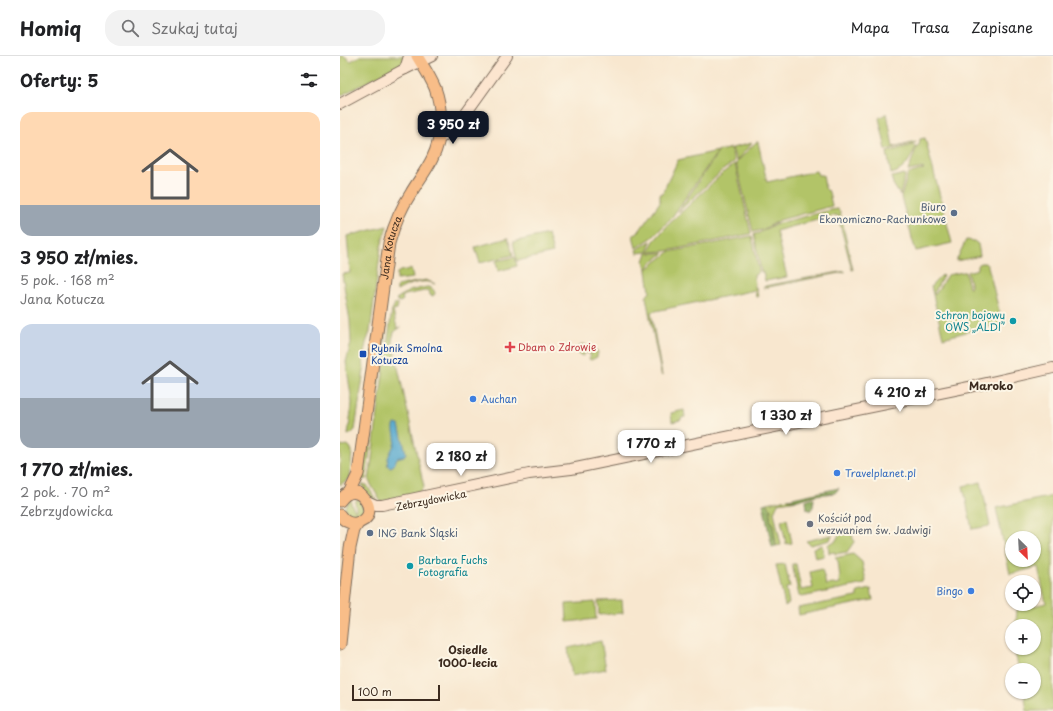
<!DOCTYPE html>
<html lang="pl">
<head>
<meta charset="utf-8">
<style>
  :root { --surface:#fff; --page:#f2f2f2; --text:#202124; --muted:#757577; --line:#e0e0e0; --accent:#111827 }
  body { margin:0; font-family:"Playpen Sans",sans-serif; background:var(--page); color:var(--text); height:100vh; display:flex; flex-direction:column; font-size:15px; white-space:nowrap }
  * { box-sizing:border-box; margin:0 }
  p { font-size:13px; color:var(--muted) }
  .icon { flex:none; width:22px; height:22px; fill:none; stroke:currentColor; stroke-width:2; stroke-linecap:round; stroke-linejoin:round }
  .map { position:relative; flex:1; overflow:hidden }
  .side { display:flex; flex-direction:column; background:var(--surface); width:340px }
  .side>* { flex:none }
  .needle { width:26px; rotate:156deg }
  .controls { position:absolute; left:665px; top:475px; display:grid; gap:8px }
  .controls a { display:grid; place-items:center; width:36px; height:36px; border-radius:50%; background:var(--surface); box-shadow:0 1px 3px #0004; font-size:20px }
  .scale { position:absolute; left:12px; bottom:10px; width:88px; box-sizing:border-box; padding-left:4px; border:2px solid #3b2a1e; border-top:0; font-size:11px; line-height:14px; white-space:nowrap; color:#3b2a1e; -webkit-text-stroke:3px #fcf5e5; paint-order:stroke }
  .price { position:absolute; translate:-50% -34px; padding:0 9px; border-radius:8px; background:#fff; color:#222; font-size:13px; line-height:26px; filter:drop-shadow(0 1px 2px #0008) }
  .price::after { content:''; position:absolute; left:50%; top:24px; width:12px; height:9px; margin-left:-6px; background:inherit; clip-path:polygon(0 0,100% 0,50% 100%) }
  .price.on { background:var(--accent); color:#fff }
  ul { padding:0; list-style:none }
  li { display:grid; align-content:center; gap:8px; height:212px; padding:0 20px }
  li span { display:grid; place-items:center; height:124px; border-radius:12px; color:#555 }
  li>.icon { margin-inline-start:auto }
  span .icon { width:72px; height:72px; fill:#fffc; stroke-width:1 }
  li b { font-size:17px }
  h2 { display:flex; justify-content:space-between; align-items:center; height:48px; padding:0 20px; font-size:17px }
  header { display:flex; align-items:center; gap:24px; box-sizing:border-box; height:56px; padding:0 20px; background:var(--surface); border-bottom:1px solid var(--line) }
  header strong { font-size:19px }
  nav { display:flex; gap:22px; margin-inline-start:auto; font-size:14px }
  .search { width:280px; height:36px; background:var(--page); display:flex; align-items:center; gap:10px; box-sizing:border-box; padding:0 14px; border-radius:16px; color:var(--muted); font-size:15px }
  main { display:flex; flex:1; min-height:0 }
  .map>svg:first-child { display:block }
  .green { fill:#b2c468; stroke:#767743; fill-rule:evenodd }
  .forest { fill:url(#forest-crowns); stroke:#646a3d }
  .water { fill:#52a7ce; stroke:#466876 }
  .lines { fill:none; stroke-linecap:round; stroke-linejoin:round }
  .secondary-casing { stroke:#7d6c5c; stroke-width:12 }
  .primary-casing { stroke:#7d6c5c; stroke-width:13 }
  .secondary { stroke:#fce5cf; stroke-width:10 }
  .primary { stroke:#f8bd88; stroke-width:11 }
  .service-dot { fill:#5c6f8a; stroke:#fcf5e5; stroke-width:1.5 }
  .culture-dot { fill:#0f9aa8; stroke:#fcf5e5; stroke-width:1.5 }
  .health-dot { fill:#e0444e; stroke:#fcf5e5; stroke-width:1.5 }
  .transit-dot { fill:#1a4fb4; stroke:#fcf5e5; stroke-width:1.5 }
  .shop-dot { fill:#3f7fe0; stroke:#fcf5e5; stroke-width:1.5 }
  .worship-dot { fill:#6b7280; stroke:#fcf5e5; stroke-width:1.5 }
  .labels { text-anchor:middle; stroke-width:4; stroke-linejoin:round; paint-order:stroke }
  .service-label { font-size:10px; fill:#4e5e75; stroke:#fcf5e5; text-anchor:end }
  .street-label { font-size:10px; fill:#3b2a1e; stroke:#fcf5e5 }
  .culture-label { font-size:10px; fill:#0d838f; stroke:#fcf5e5; text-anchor:end }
  .health-label { font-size:10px; fill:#be3a42; stroke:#fcf5e5; text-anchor:start }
  .transit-label { font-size:10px; fill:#164399; stroke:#fcf5e5; text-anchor:start }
  .shop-label { font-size:10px; fill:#366cbe; stroke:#fcf5e5; text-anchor:start }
  .worship-label { font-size:10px; fill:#5b616d; stroke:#fcf5e5; text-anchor:start }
  .neighbourhood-label { font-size:11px; font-weight:bold; fill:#3b2a1e; stroke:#fcf5e5 }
</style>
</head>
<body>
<header>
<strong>Homiq</strong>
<div class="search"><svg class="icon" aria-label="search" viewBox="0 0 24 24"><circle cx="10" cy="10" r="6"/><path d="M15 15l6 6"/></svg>Szukaj tutaj</div>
<nav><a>Mapa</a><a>Trasa</a><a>Zapisane</a></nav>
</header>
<main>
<section class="side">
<h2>Oferty: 5<svg class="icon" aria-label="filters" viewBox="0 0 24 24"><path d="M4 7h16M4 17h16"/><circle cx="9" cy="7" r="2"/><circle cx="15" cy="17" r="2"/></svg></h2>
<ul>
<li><span style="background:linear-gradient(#ffd9b3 75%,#9aa5b1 0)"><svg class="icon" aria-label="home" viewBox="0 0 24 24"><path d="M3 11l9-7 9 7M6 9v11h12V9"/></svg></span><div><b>3 950 zł/mies.</b><p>5 pok. · 168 m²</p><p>Jana Kotucza</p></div></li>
<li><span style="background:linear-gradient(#c9d6e8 60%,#9aa5b1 0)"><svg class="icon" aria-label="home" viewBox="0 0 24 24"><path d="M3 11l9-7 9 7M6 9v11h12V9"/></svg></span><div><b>1 770 zł/mies.</b><p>2 pok. · 70 m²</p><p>Zebrzydowicka</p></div></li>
</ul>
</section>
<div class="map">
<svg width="713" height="655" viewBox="0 0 713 655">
  <defs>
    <pattern id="forest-crowns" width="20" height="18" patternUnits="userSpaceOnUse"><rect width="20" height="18" fill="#8daa5c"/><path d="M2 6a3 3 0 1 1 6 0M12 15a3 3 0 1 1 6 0" fill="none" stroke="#748b4b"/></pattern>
  </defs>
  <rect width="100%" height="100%" fill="#fcf5e5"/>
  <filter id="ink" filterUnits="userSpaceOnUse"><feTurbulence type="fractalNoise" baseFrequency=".025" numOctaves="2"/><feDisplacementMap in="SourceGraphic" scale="8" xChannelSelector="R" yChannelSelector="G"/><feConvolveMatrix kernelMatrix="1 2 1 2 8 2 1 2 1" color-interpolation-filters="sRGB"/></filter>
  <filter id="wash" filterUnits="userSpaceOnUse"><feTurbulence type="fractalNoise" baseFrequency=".012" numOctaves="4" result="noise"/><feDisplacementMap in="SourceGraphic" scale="16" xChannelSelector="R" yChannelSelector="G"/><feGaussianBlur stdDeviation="0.9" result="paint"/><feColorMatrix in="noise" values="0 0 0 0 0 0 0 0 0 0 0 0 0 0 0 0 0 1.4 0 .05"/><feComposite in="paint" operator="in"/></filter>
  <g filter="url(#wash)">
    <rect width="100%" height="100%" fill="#f8e7cf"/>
    <g class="green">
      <polygon points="0,0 4,0 11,5 20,0 67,0 65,6 0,40"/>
      <polygon points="547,57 553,91 576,85 575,87 546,94 539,62"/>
      <polygon points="585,82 612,187 576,195 573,186 561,141 568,118 584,113 583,112 568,115 577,90 579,89 580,83"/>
      <polygon points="416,86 418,86 427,126 476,115 478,119 483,119 485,132 489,136 492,150 440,164 422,174 413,176 396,107"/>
      <polygon points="412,87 396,105 392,92"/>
      <path d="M573 89 576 90C571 102 565 115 551 118L547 96Z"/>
      <polygon points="391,92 394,106 383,114 338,156 379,95"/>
      <polygon points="378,95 332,161 313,181 296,192 293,179 297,178 320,146 320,138 322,138 338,104"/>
      <polygon points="395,108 411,177 410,178 326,195 308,196 314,185 328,169 385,115"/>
      <polygon points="564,118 565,120 560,139 553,128 552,121"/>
      <polygon points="498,153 500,156 513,214 512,214 498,160 496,159 436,175 447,221 425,225 423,216 421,216 414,178 419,177 435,168 491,154"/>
      <polygon points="47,170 41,191 30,276 26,287 23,304 24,314 15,374 12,377 8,379 12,347 6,306 11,287 10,265 2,218 10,217 7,180"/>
      <polygon points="208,178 213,197 177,205 173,186"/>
      <polygon points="412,180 419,215 418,217 414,219 415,229 414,231 416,231 418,241 416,241 415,234 311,256 322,320 321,318 306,241 310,236 307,215 307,213 329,196"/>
      <polygon points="168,182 173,199 140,207 135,191"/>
      <polygon points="626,184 634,185 638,188 640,200 616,205"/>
      <polygon points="311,185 307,196 297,197 296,194"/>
      <polygon points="307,197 324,197 311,207 306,213 304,205"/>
      <polygon points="175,201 177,210 158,215 156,205"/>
      <polygon points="640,207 645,207 648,210 662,267 645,271 642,260 644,271 639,272 635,270 638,273 603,282 591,230 602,219 603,220 594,237 595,239 607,219 623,216 625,216 629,231 631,231 627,216 638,213 638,210"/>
      <polygon points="71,213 73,222 57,224 57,217 60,215"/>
      <polygon points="505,215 505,216 423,232 425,230"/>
      <path d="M86 224 95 228C83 222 67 229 57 235V230Z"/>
      <path d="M87 231C91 231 94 233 95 238L93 240 90 239 89 234 65 239 62 241 63 244 60 246 56 243 69 235Z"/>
      <polygon points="55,248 58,248 57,254 53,255 57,272 61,271 54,276 52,284 84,431 80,436 41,446 29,425 44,310 46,306 45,305 52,254"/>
      <polygon points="45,270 46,271 34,360 33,359 32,344 35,322 40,305"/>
      <polygon points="242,288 246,289 244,293 252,297 254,293 258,296 257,301 251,304 249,303 251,299 245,296 243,300 236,297 237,293"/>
      <polygon points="344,354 345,361 341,362 341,364 332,366 331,357"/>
      <polygon points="30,380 32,380 26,423 21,424 24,401"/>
      <polygon points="8,389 10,391 12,395 10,422 0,429 0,390"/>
      <polygon points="641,426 650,470 632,473 623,430"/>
      <polygon points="22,428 27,429 37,446 26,438"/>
      <path d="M713 440V655H687L684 636H694V614H679L674 592H694V570H672V581L670 570 676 566 677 554 706 547 698 511 670 518 656 452ZM672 482H694V504H672Z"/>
      <path d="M11 442V447L15 455 16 452 15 446 17 443 20 444 24 453 20 460C4 466 0 453 11 442Z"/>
      <polygon points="448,443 458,444 438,447 434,456 441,489 436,490 433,470 430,463 431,453 427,447"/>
      <polygon points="447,463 452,487 446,488 441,464"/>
      <polygon points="511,475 514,486 507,496 495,498 495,496 489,497 488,489 490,487 495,486 500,477"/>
      <polygon points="492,479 490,484 470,489 466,485"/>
      <polygon points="482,489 484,500 475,502 473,492"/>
      <polygon points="513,498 522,506 526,525 524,528 462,541 459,540 452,508 456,508 461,534 473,532 470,516 482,513 486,529 494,528 495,529 500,528 499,522 500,522 498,505 495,502"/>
      <polygon points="445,508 450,531 446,532 449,547 445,550 436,509"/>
      <polygon points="531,533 533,544 459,559 458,552 517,541 517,537 518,536"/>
      <polygon points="282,544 283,557 259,559 258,545"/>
      <polygon points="255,546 256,563 227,566 226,548"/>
      <polygon points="261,585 266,613 232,620 228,592"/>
    </g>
    <g class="forest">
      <polygon points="499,432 495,437 476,439 458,444 451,444 448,443"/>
      <polygon points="472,442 474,443 473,451 470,455 469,453 467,454 466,444"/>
      <polygon points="427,447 431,453 430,463 433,470 436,490 432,491 423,448"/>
    </g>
    <path class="water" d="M55 368 59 369 66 397 64 400 57 402 54 409 51 411 48 410C45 401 54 393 55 385 56 379 52 374 55 368Z"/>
  </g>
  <g filter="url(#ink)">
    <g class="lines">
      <defs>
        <g id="secondary">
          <polyline points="65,13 69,0"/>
          <polyline points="0,48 61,15 92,0"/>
          <polyline points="99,82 110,78 114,74 167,0"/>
          <polyline points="27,445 36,449 42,449 189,418 231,413 634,330 713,312"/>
        </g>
        <g id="primary">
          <path id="s1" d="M9 437 18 418 49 187C54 169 61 152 71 137 78 125 86 115 92 103 103 81 103 54 95 32 90 20 83 10 77 0"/>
          <path d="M0 445C18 418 45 463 16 467 9 468 4 465 0 459"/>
          <polyline points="0,588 10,492 14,474 19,466"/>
        </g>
      </defs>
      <use href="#secondary" class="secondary-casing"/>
      <use href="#primary" class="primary-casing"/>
      <use href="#secondary" class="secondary"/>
      <use href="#primary" class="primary"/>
    </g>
  </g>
  <g class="service-dot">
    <circle cx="614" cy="157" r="4"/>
    <circle cx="30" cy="477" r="4"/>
  </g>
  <g class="culture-dot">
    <circle cx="673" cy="265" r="4"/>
    <circle cx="70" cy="510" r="4"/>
  </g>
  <path class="health-dot" d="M168 285h4v4h4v4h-4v4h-4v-4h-4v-4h4z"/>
  <rect class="transit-dot" x="19" y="294" width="8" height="8" rx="2"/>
  <g class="shop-dot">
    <circle cx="133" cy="343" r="4"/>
    <circle cx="497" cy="417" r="4"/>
    <circle cx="631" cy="535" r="4"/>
  </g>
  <circle class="worship-dot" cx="470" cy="468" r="4"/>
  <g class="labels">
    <g class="service-label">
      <text x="606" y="155">Biuro<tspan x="606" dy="12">Ekonomiczno-Rachunkowe</tspan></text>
      <text x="38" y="481" text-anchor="start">ING Bank Śląski</text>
    </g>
    <g class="street-label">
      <text dy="4" stroke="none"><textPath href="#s1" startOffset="250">Jana Kotucza</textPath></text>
      <text transform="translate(91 444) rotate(-11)" y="4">Zebrzydowicka</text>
    </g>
    <g class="culture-label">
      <text x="665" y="263">Schron bojowy<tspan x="665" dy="12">OWS „ALDI”</tspan></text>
      <text x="78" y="508" text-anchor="start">Barbara Fuchs<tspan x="78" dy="12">Fotografia</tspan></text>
    </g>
    <g class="health-label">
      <text x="178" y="295">Dbam o Zdrowie</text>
    </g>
    <g class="transit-label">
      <text x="31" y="296">Rybnik Smolna<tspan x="31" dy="12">Kotucza</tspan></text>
    </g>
    <g class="shop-label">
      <text x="141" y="347">Auchan</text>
      <text x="505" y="421">Travelplanet.pl</text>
      <text x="623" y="539" text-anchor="end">Bingo</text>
    </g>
    <g class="worship-label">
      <text x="478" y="466">Kościół pod<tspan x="478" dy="12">wezwaniem św. Jadwigi</tspan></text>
    </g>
    <g class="neighbourhood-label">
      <text x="651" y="334">Maroko</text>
      <text x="128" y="598">Osiedle<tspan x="128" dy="13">1000-lecia</tspan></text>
    </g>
  </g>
</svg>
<div class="controls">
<a><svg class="needle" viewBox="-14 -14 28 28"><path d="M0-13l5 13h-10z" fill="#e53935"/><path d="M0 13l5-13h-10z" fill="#757577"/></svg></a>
<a><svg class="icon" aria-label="locate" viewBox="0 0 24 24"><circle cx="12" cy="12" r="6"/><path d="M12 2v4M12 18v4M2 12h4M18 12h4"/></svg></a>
<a>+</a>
<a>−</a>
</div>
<div class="scale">100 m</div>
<b class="price on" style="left:113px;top:89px">3 950 zł</b>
<b class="price" style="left:560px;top:357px">4 210 zł</b>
<b class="price" style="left:446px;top:380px">1 330 zł</b>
<b class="price" style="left:311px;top:408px">1 770 zł</b>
<b class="price" style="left:121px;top:421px">2 180 zł</b>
</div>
</main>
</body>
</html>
